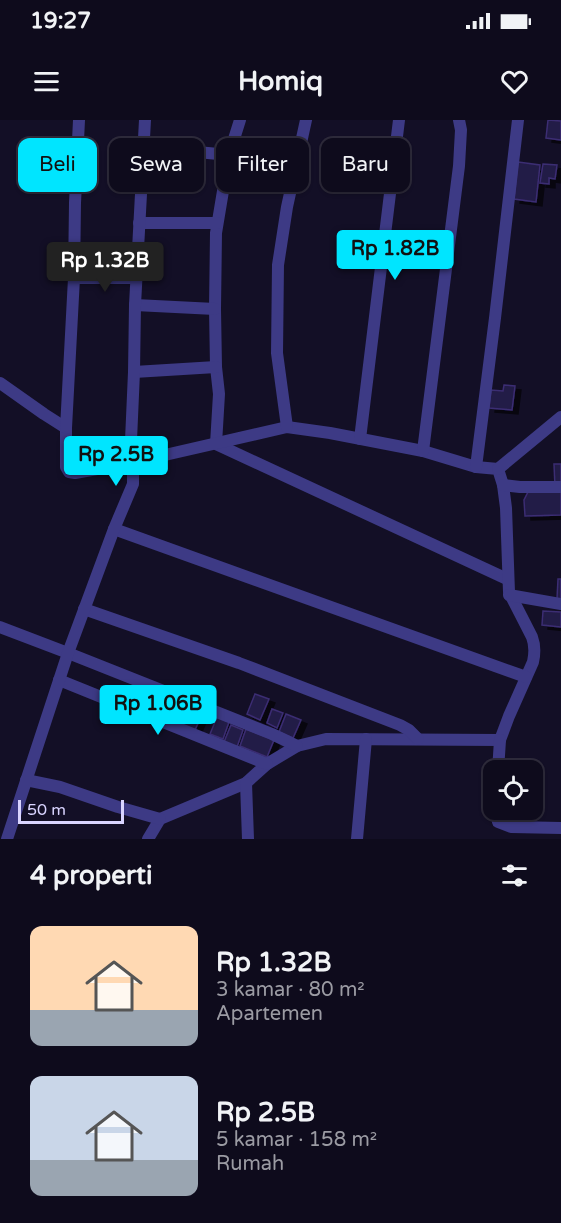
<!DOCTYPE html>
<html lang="id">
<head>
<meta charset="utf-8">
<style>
  :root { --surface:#0e0b1c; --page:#171425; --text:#f1f3f6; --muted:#9b9ba3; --line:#2e2b3b; --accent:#00e5ff }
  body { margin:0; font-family:"Varela Round",sans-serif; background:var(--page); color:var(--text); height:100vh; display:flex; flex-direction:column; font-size:22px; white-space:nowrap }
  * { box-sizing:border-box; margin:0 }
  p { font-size:20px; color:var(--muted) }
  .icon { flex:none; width:33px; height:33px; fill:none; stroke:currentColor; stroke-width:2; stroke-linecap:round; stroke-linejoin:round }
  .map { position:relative; height:719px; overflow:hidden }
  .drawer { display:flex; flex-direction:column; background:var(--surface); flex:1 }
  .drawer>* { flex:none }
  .banner { position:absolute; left:18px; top:18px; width:525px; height:54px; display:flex; gap:12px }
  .buttons { position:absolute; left:483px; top:640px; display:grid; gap:12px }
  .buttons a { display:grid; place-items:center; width:60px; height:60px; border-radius:12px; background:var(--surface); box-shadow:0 2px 4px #0004,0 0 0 2px var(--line); font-size:30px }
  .scale { position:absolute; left:18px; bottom:15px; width:106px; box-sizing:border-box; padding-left:6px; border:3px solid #d9d4ff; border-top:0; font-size:16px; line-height:21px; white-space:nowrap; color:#d9d4ff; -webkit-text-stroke:4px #130f26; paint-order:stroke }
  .price { position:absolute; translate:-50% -51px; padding:0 14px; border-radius:6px; background:var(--accent); color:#111; font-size:20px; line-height:39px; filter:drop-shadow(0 2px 3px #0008) }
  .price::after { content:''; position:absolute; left:50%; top:36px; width:18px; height:14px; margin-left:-9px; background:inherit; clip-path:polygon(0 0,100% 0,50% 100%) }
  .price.current { background:#222; color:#fff }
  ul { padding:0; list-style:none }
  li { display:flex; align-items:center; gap:18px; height:150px; padding:0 30px }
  li span { display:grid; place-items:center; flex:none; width:168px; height:120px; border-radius:12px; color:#555 }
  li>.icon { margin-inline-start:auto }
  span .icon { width:72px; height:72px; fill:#fffc; stroke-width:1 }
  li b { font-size:26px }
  h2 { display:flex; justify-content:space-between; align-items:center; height:72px; padding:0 30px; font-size:26px }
  .tag { padding:0 21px; border-radius:12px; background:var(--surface); box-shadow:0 2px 4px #0004,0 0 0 2px var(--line); font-size:21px; line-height:54px }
  .tag.current { background:var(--accent); color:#111 }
  .status { display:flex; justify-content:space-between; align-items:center; height:42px; padding:0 30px; background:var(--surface); direction:ltr }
  .status svg { height:16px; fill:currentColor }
  header { display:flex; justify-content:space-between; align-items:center; height:78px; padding:0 30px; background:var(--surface); font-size:27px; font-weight:700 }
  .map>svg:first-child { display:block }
  .building { fill:#241b47; stroke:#3b2d73; stroke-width:1.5; filter:url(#shadow) }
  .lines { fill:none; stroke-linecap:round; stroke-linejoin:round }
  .street { stroke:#3d3a85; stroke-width:12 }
</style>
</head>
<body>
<div class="status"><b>19:27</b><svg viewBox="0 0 49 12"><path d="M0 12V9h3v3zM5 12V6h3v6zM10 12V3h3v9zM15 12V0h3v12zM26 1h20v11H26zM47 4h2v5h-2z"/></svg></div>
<header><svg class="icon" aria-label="menu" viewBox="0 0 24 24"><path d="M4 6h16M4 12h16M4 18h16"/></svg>Homiq<svg class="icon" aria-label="heart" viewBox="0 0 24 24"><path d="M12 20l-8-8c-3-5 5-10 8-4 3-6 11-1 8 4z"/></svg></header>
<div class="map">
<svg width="561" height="719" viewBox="0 0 561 719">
  <defs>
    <filter id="shadow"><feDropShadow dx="6" dy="4" stdDeviation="0" flood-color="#0009"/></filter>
  </defs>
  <rect width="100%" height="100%" fill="#130f26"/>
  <g class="building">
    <polygon points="548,0 561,1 561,20 546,18"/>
    <polygon points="518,42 540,45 536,82 514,79"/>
    <polygon points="543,44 557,45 555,59 549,58 549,64 540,63"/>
    <polygon points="504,265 515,266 512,290 489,288 491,270 503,271"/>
    <polygon points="554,344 561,344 561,395 525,396 524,380 530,368 555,367"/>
    <polygon points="558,459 561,459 561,479 557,479"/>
    <polygon points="543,491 561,492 561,507 542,505"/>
    <polygon points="255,574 269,579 260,600 247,594"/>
    <polygon points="163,575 180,581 172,600 156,593"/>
    <polygon points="187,585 203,592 195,610 180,604"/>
    <polygon points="272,589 283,593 277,608 267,603"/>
    <polygon points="286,594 301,600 293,618 279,612"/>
    <polygon points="217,597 229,602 223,619 210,614"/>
    <polygon points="231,605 243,610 237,627 224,622"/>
    <polygon points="246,609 274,620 267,637 240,626"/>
  </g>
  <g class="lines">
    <g class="street">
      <polyline points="240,0 229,35 216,113 215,189 216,247 219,274 216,324 507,459"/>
      <polyline points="144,27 229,35"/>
      <polyline points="139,103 217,103"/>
      <polyline points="74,158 137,158"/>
      <polyline points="135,185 215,189"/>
      <polyline points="134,252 216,247"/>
      <path d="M0 263 44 294 66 308V347L69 352 75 353 130 343 287 307 330 313 423 331 476 347 498 349 503 365 506 388 509 472 532 517C535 525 535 533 533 542L509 596 500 620 326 619 297 626 267 644 246 663 160 699 148 719"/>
      <polyline points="287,307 277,233 278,145 287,87 306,0"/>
      <polyline points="66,308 74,158 75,83 79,0"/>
      <polyline points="360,319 399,0"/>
      <polyline points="423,331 459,46 461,10 459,0"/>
      <polyline points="476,347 495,198 518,0"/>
      <polyline points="498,349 561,297"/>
      <polyline points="503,365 520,367 561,367"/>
      <polyline points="114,409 526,557"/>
      <polyline points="509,475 561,484"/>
      <polyline points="84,489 239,543 400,605 409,610 418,619"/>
      <polyline points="0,507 68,533 272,614 297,626"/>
      <polyline points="59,560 267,644"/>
      <polyline points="498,651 500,620"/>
      <polyline points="26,660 60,667 118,687 160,699"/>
      <polyline points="246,663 248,719"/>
      <polyline points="496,690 498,702 511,707 561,708"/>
      <polyline points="7,719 68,533 114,409 133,364 133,354 130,343 134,252 135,185 145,0"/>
      <polyline points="357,719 366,619"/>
    </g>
  </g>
</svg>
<div class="buttons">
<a><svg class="icon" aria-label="locate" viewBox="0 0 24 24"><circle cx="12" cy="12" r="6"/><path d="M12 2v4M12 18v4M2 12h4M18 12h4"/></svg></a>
</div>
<div class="scale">50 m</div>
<b class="price" style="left:395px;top:161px">Rp 1.82B</b>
<b class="price current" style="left:105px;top:173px">Rp 1.32B</b>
<b class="price" style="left:116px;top:367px">Rp 2.5B</b>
<b class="price" style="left:158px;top:616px">Rp 1.06B</b>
<div class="banner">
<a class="tag current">Beli</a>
<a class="tag">Sewa</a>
<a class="tag">Filter</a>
<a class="tag">Baru</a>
</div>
</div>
<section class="drawer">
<h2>4 properti<svg class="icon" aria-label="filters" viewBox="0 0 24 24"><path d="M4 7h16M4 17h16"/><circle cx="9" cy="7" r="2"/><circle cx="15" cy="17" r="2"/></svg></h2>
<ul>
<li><span style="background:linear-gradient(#ffd9b3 70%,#9aa5b1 0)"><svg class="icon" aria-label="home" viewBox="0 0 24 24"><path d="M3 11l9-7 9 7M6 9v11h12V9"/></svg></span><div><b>Rp 1.32B</b><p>3 kamar · 80 m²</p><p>Apartemen</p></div></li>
<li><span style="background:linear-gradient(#c9d6e8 70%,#9aa5b1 0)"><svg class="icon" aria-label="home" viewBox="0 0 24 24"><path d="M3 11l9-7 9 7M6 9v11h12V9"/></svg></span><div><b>Rp 2.5B</b><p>5 kamar · 158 m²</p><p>Rumah</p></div></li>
</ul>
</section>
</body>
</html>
